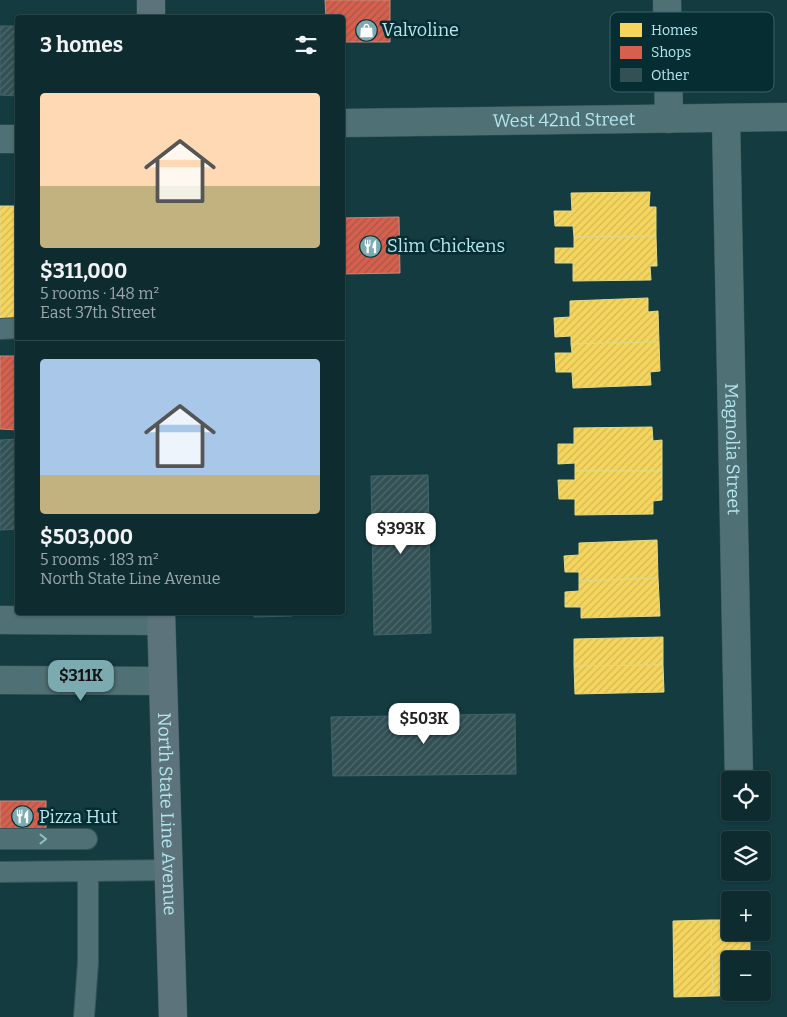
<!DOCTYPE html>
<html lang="en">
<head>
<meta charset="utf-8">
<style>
  :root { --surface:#0e2c30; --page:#1c383c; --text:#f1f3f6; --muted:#9ba7ab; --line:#2e484c; --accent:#7baab0 }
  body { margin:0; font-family:Bitter,serif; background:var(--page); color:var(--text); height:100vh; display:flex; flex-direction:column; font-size:19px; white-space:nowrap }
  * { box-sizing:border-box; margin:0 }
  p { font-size:16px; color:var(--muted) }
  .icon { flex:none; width:28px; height:28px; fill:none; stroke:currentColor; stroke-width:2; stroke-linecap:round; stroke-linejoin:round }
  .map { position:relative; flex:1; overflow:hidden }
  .side { position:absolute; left:15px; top:15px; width:330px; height:600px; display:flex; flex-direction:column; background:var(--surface); border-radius:5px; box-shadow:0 1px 4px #0004,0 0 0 1px var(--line) }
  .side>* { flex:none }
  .tools { position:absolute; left:721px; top:771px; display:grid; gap:10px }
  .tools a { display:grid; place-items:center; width:50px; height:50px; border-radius:5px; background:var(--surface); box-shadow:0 1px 4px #0004,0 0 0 1px var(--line); font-size:25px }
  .price { position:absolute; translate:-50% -42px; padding:0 11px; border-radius:10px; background:#fff; color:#222; font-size:16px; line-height:32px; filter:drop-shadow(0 1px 2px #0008) }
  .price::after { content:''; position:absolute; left:50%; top:30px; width:15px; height:11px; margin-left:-8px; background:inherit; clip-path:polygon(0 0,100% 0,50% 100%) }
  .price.on { background:var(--accent); color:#111 }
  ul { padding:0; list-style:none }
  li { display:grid; align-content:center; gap:10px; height:265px; padding:0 25px }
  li+li { border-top:1px solid var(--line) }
  li span { display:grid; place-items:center; height:155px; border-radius:5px; color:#555 }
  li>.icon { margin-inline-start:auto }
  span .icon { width:90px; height:90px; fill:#fffc; stroke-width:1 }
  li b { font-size:21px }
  h2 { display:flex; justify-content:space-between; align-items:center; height:60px; padding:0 25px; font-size:21px }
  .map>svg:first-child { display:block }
  .homes { fill:url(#homes-hatch); stroke:#e2da88 }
  .shops { fill:url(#shops-hatch); stroke:#cc887d }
  .building { fill:url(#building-hatch); stroke:#3d676c }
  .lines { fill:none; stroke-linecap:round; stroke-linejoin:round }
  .service-casing { stroke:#37565a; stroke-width:22 }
  .minor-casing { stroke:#37565a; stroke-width:29 }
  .primary-casing { stroke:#37565a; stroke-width:29 }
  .service { stroke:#4f7074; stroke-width:20 }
  .minor { stroke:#4f7074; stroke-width:28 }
  .primary { stroke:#5d737c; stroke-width:28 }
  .oneway { stroke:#90bdc3 }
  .labels { text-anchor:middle; stroke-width:5; stroke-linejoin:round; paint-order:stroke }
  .poi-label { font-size:18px; fill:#b3e6ed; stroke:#062d32; text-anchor:start }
  .street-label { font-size:18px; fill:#b3e6ed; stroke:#062d32 }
  .key { fill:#062d32; stroke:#3a646a; stroke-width:1 }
  .key-label { font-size:14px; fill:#b3e6ed }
</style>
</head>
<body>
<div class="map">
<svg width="787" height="1017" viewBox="0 0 787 1017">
  <defs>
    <pattern id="homes-hatch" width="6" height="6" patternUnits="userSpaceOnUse" patternTransform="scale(1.25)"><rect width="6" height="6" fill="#f6d55c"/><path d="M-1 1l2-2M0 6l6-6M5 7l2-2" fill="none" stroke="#d0b858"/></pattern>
    <pattern id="shops-hatch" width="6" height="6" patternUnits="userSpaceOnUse" patternTransform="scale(1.25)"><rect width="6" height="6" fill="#d6604d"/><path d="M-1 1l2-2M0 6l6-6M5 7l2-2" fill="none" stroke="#a6584b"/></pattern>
    <pattern id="building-hatch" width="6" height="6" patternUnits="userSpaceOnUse" patternTransform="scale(1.25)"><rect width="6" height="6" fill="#335155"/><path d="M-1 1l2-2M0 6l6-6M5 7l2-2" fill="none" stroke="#4e6a6e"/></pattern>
  </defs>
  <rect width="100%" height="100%" fill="#133b40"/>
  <g class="homes">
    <polygon points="650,192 649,207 656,207 656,236 574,237 573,226 555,226 554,211 572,211 571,193"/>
    <rect x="0" y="206" width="18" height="114"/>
    <polygon points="656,236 657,266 650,266 651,280 573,281 573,263 555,263 555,248 574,248 574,237"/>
    <polygon points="648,298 648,312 658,311 659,342 571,344 571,336 555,337 554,318 570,317 570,301"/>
    <polygon points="659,342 660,371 650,372 651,385 573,388 572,372 556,372 555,353 572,353 571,344"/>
    <polygon points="652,427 653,441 662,440 662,471 575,471 575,463 558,464 558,444 574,444 574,428"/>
    <polygon points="575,471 662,471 662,500 653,501 653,514 575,515 575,499 559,499 558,480 575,480"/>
    <polygon points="657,540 658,578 579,581 579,572 565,572 564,556 579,555 579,543"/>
    <polygon points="658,578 660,616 581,618 581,607 565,607 565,592 579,591 579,581"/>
    <polygon points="663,637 663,665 574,666 574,639"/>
    <polygon points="663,665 664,692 575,694 574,666"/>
    <polygon points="711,920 730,920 730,932 750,932 750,960 730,960 730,992 751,992 751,995 713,996"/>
    <polygon points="711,920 713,996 674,997 673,921"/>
  </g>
  <g class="shops">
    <polygon points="325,0 390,0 390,42 342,42 342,18 326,18"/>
    <polygon points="399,217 400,273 342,274 342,218"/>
    <polygon points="0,356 18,356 18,430 0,429"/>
    <rect x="0" y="801" width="46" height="32"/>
  </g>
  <g class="building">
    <polygon points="0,26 18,26 18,96 0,95"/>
    <polygon points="18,439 18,529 0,530 0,440"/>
    <polygon points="428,475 431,633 374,635 371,476"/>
    <polygon points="254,612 292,612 292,616 254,617"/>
    <polygon points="515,714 516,774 333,776 331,717"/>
  </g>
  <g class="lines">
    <defs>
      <g id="service">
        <polyline points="0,329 18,328"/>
        <polyline points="0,839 87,839"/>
        <polyline points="88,871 169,870"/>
        <polyline points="0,872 88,871 88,963 84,1017"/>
      </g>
      <g id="minor">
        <polyline points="667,0 669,119"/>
        <path id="s1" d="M726 118 739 780"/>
        <path id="s2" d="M342 123 787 117"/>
        <polyline points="0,139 18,139"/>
        <polyline points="0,620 161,621"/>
        <polyline points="0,680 162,681"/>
      </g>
      <g id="primary">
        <polyline points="151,0 151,18"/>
        <path id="s3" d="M161 612 173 1017"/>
      </g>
    </defs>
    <use href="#service" class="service-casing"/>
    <use href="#minor" class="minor-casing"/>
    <use href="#primary" class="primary-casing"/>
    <use href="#service" class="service"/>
    <use href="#minor" class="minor"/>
    <use href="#primary" class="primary"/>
  </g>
  <defs><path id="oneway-chevron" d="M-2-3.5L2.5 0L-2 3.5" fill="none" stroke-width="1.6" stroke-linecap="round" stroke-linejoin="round" transform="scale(1.25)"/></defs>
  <use class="oneway" href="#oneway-chevron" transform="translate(43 839)"/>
  <defs>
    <symbol id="shop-disc" viewBox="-11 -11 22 22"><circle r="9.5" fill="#7baab0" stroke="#062d32"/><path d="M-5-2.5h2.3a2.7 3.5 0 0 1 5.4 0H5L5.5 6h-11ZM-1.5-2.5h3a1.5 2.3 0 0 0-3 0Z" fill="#fff"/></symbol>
    <symbol id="restaurant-disc" viewBox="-11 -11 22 22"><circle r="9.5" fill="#7baab0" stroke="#062d32"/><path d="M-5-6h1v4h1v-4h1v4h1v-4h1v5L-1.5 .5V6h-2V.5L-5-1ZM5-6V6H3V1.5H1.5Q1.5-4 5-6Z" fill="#fff"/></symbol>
  </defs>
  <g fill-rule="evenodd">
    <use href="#shop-disc" x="354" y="18" width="25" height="25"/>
    <use href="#restaurant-disc" x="358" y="234" width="25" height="25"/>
    <use href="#restaurant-disc" x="10" y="804" width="25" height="25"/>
  </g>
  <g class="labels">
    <g class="poi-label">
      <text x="382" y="36">Valvoline</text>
      <text x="387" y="252">Slim Chickens</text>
      <text x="39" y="823">Pizza Hut</text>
    </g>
    <g class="street-label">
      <text dy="6" stroke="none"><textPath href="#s2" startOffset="222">West 42nd Street</textPath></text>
      <text dy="6" stroke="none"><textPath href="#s1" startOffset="331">Magnolia Street</textPath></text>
      <text dy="6" stroke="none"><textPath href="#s3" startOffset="202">North State Line Avenue</textPath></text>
    </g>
  </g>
  <rect x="610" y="12" width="164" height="80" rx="8" class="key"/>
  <rect x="620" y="23" width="22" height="14" fill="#f6d55c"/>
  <rect x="620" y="46" width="22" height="13" fill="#d6604d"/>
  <rect x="620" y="68" width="22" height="14" fill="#335155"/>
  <g class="key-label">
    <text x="651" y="35">Homes</text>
    <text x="651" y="57">Shops</text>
    <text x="651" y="80">Other</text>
  </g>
</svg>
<div class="tools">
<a><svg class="icon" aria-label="locate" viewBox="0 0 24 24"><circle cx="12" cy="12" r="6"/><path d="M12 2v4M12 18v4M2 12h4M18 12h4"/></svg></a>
<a><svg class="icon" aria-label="layers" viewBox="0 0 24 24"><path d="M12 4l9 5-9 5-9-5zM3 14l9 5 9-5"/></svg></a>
<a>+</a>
<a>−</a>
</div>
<b class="price" style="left:401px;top:555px">$393K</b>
<b class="price on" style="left:81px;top:702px">$311K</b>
<b class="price" style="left:424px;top:745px">$503K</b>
<section class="side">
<h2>3 homes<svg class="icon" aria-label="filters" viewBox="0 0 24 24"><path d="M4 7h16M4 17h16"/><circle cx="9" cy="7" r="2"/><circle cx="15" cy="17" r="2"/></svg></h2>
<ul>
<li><span style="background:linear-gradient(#ffd9b3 60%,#c2b280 0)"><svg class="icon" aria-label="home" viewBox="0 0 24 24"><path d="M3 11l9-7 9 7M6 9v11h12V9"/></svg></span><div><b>$311,000</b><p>5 rooms · 148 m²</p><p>East 37th Street</p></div></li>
<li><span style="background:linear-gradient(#a9c7e8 75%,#c2b280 0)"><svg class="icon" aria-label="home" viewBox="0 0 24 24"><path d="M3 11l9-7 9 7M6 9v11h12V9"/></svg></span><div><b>$503,000</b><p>5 rooms · 183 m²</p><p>North State Line Avenue</p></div></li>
</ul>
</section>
</div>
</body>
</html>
